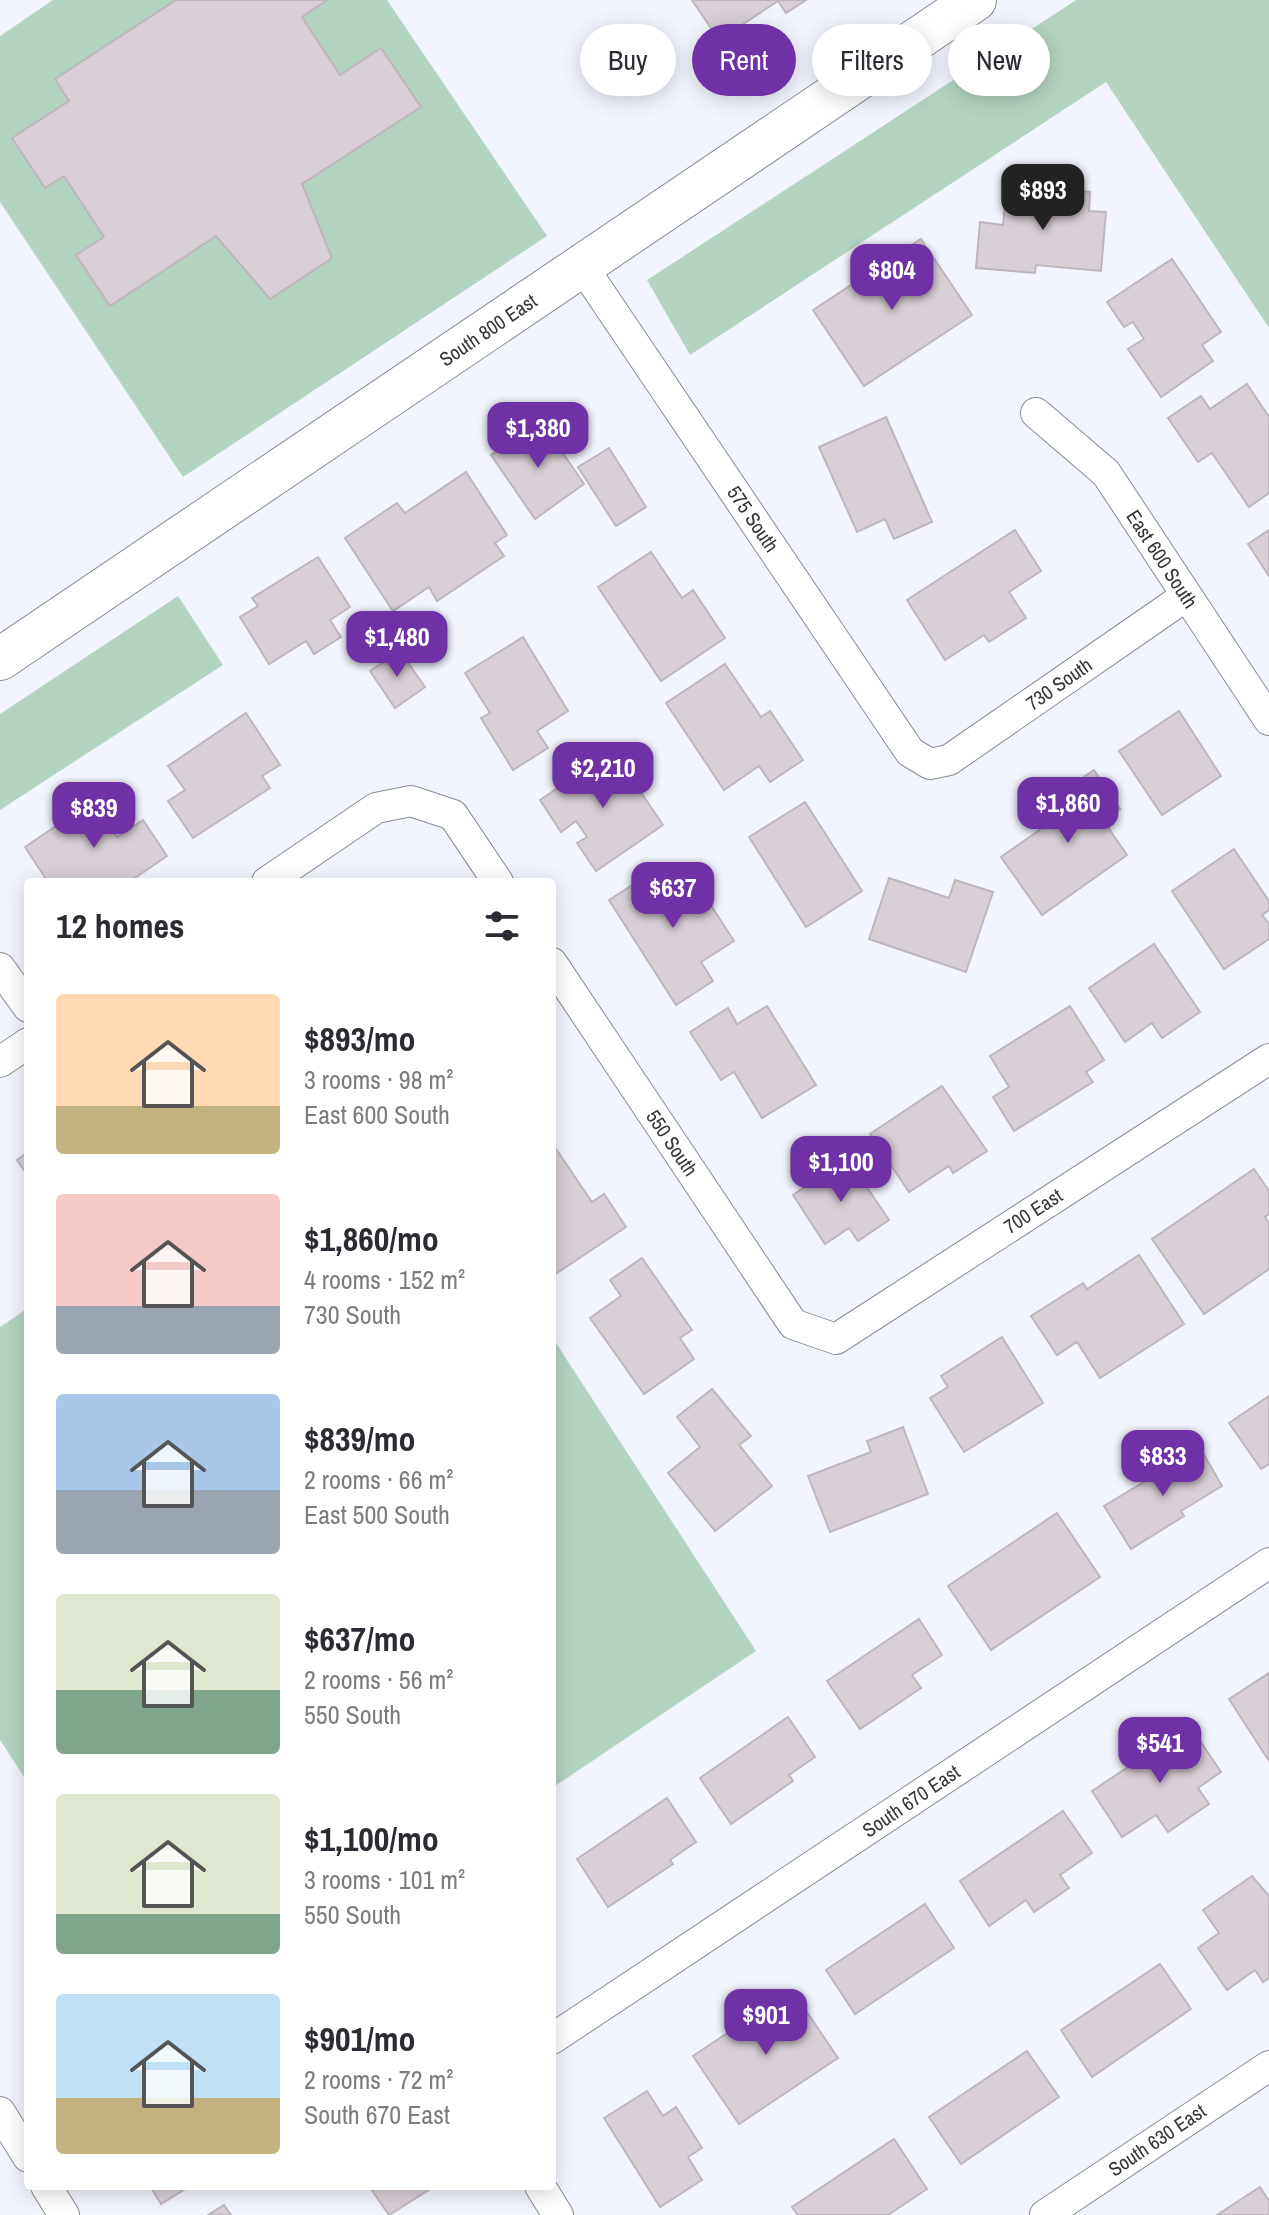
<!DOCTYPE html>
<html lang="en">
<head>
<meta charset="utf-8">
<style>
  :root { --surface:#fff; --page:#f7f7f7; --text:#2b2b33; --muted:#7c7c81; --accent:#7131a6 }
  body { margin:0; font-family:"Archivo Narrow",sans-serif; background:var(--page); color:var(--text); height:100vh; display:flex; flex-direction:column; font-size:30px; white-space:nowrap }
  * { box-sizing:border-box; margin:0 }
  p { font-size:26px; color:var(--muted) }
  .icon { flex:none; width:44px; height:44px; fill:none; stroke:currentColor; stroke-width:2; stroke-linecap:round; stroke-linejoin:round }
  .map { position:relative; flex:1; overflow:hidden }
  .drawer { position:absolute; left:24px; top:878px; width:532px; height:1312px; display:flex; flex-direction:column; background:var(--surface); border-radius:8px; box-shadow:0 4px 20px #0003 }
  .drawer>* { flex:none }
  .guide { position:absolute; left:580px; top:24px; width:568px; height:72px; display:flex; gap:16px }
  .price { position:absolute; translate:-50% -68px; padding:0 18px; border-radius:16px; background:var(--accent); color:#fff; font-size:26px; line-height:52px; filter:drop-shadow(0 2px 4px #0008) }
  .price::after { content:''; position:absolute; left:50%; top:48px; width:24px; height:18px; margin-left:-12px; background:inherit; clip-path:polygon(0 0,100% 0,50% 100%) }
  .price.on { background:#222; color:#fff }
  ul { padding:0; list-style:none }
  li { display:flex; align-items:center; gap:24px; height:200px; padding:0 32px }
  li span { display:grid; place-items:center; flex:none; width:224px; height:160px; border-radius:8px; color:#555 }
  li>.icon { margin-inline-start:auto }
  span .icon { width:96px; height:96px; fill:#fffc; stroke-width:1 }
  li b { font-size:34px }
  h2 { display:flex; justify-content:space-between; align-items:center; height:96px; padding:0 32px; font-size:34px }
  .pill { padding:0 28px; border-radius:36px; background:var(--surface); box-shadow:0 4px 20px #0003; font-size:28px; line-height:72px }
  .pill.on { background:var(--accent); color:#fff }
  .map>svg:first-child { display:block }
  .green { fill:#b3d4c1 }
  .building { fill:#d9cfd6; stroke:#bfb6bd; stroke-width:2 }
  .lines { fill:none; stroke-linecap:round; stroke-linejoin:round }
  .street-casing { stroke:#888b94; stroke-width:32 }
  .secondary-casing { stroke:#888b94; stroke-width:44 }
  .street { stroke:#fff; stroke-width:30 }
  .secondary { stroke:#fff; stroke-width:42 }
  .labels { text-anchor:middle; stroke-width:6; stroke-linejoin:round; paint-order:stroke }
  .street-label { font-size:20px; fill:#343539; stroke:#fff }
</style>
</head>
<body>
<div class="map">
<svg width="1269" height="2215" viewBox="0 0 1269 2215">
  <rect width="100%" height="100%" fill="#f3f5fe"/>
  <g class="green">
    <polygon points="53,0 387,0 547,236 183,477 0,202 0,36"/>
    <polygon points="1076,0 1269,0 1269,328 1106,82 690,355 647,280"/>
    <polygon points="178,596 223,665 0,810 0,714"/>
    <polygon points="28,1308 28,1783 0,1740 0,1327"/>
    <polygon points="552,1337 756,1651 552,1788"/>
  </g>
  <g class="building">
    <polygon points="176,0 327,0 302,17 340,75 381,48 421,107 302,184 332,258 270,299 216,236 110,306 76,255 104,237 64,176 45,188 12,138 69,101 55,79"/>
    <polygon points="692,0 806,0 786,13 778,1 719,40"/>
    <polygon points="1007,184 1090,192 1089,211 1106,212 1101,271 1036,265 1035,273 976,268 980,222 1003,225"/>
    <polygon points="921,239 972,315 864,386 813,310"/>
    <polygon points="1172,259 1221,332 1202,345 1213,361 1161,397 1128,349 1144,339 1133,322 1124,327 1107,302"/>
    <polygon points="1247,384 1269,417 1269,493 1249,507 1212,453 1198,462 1168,418 1201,396 1210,409"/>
    <polygon points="886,417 932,522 894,539 885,519 857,532 819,447"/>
    <polygon points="541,421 584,484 535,519 491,455"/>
    <polygon points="609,448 646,507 616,526 578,467"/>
    <polygon points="466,472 507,535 495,543 504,556 437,601 429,587 393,611 345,538 397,503 405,513"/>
    <polygon points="1015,530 1041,571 1009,592 1026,618 989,642 984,635 945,660 907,600"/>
    <polygon points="1269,530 1269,576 1248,544"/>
    <polygon points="651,552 682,598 693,590 725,638 661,681 598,587"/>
    <polygon points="318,557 350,607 330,620 341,637 314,654 306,641 269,664 240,617 258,606 252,598"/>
    <polygon points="523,637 568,711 537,731 548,748 513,770 481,718 490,713 465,673"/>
    <polygon points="400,651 425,687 395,708 370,671"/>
    <polygon points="725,664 761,717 770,711 803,760 770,782 759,766 724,790 666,703"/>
    <polygon points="1179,711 1221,776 1162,815 1119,751"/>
    <polygon points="246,713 280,765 262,776 270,788 193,838 168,801 185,790 168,766"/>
    <polygon points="613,751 663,825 596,871 577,843 587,837 576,821 561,832 540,800"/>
    <polygon points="1094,770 1120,809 1103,820 1127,855 1042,915 1001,857 1055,819 1045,804"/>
    <polygon points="93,801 117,837 143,820 167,856 129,882 48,882 25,847"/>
    <polygon points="805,802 862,891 806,927 749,837"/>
    <polygon points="1234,849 1269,901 1269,910 1262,915 1269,924 1269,939 1224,969 1172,891"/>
    <polygon points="662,866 673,883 690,873 734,941 701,962 713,981 676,1005 609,900"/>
    <polygon points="889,878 949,898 955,880 993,892 966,972 869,939"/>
    <polygon points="1154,944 1200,1012 1162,1038 1152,1023 1125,1042 1089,988"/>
    <polygon points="767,1006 816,1085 762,1118 734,1072 721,1080 690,1032 728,1008 737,1024"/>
    <polygon points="1070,1006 1104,1060 1086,1072 1093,1082 1014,1131 993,1097 1009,1087 990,1056"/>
    <polygon points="942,1086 987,1151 953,1173 949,1166 909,1192 870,1134"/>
    <polygon points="556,1149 592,1202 604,1194 626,1227 554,1275 552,1151"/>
    <polygon points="28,1152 28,1176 17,1160"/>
    <polygon points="847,1158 889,1220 858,1241 849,1228 825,1244 793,1195"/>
    <polygon points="1254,1169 1269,1191 1269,1214 1265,1217 1269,1223 1269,1269 1204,1314 1152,1239"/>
    <polygon points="1139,1255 1184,1324 1100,1378 1077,1342 1057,1355 1031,1316 1083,1283 1087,1289"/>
    <polygon points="642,1258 692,1330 680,1338 694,1359 644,1394 590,1318 621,1296 610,1280"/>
    <polygon points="1002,1337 1043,1403 964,1452 930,1398 948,1387 941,1376"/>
    <polygon points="712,1389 751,1436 739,1445 772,1486 715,1531 668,1473 700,1447 677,1417"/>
    <polygon points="1269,1396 1269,1464 1261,1469 1229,1423"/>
    <polygon points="903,1427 928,1494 830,1532 808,1476 871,1452 867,1441"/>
    <polygon points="1200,1448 1222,1486 1181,1511 1184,1516 1131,1549 1104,1506"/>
    <polygon points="1057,1513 1100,1577 991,1650 948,1586"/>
    <polygon points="919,1619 942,1655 912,1675 921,1688 860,1729 827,1681"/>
    <polygon points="1269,1673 1269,1761 1229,1699"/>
    <polygon points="788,1717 815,1757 789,1775 793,1781 731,1824 700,1778"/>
    <polygon points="1190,1726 1221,1772 1198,1788 1209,1804 1168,1832 1156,1815 1122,1837 1092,1791"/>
    <polygon points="667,1798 696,1842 670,1860 673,1864 608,1907 577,1859"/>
    <polygon points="1063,1811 1092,1853 1060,1875 1069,1888 1034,1912 1026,1900 989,1926 960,1881"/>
    <polygon points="1252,1876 1269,1896 1269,1978 1263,1982 1255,1970 1227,1990 1198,1948 1219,1933 1203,1910"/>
    <polygon points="925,1904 954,1948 855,2014 826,1970"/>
    <polygon points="1160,1964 1191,2009 1092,2077 1061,2030"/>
    <polygon points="792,1990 838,2058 739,2124 693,2056"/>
    <polygon points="1027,2051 1059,2097 961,2164 929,2117"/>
    <polygon points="647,2091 663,2116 676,2107 702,2148 688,2157 702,2180 660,2207 604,2118"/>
    <polygon points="894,2139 927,2189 888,2215 798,2215 792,2207"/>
    <polygon points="150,2186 190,2186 161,2204"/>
    <polygon points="369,2186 435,2186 389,2215"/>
    <polygon points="1260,2187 1269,2201 1269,2215 1217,2215"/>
    <polygon points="224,2205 231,2215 208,2215"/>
  </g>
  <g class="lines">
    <defs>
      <g id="street">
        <polyline points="582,266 910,752 930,764 949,760 1186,596"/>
        <polyline points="1036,413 1106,473 1269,720"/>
        <polyline points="267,882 376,808 411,801 453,815 498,882"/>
        <polyline points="552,963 793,1324 836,1339 1269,1059"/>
        <polyline points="0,968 28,1007"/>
        <polyline points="0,1062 28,1043"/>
        <polyline points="552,2039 1269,1563"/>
        <polyline points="0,2112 28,2157"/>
        <polyline points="46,2186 64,2215"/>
        <polyline points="540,2186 558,2215"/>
        <polyline points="1045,2215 1269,2066"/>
      </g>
      <polyline id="secondary" points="0,659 975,0"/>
    </defs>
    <use href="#street" class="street-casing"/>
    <use href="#secondary" class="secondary-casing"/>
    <use href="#street" class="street"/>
    <use href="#secondary" class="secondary"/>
  </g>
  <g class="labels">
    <g class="street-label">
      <text transform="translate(488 330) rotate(-34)" y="7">South 800 East</text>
      <text transform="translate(753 519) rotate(56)" y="7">575 South</text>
      <text transform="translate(1162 559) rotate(57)" y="7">East 600 South</text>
      <text transform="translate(1059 684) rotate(-35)" y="7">730 South</text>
      <text transform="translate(672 1143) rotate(56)" y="7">550 South</text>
      <text transform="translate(1033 1211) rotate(-33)" y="7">700 East</text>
      <text transform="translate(911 1801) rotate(-34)" y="7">South 670 East</text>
      <text transform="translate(1157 2140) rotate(-34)" y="7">South 630 East</text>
    </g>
  </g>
</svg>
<b class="price on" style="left:1043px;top:232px">$893</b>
<b class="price" style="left:892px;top:312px">$804</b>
<b class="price" style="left:538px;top:470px">$1,380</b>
<b class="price" style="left:397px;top:679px">$1,480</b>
<b class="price" style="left:603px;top:810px">$2,210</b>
<b class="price" style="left:1068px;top:845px">$1,860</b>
<b class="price" style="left:94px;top:850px">$839</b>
<b class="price" style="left:673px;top:930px">$637</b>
<b class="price" style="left:841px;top:1204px">$1,100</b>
<b class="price" style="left:1163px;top:1498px">$833</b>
<b class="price" style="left:1160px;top:1785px">$541</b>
<b class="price" style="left:766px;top:2057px">$901</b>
<div class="guide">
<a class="pill">Buy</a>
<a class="pill on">Rent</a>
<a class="pill">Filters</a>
<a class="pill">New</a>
</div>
<section class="drawer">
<h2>12 homes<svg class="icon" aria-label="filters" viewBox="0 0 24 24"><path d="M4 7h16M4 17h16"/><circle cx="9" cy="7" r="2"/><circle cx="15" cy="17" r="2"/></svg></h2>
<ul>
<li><span style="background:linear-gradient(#ffd9b3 70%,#c2b280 0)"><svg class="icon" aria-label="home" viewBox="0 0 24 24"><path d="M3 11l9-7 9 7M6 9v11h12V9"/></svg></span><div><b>$893/mo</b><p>3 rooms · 98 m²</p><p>East 600 South</p></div></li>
<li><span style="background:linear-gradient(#f6c9c9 70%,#9aa5b1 0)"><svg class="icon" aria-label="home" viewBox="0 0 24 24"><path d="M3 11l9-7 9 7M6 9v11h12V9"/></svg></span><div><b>$1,860/mo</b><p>4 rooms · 152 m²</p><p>730 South</p></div></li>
<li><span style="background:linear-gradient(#a9c7e8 60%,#9aa5b1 0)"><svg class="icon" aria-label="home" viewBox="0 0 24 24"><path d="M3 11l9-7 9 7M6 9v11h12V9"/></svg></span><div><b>$839/mo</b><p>2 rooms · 66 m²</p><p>East 500 South</p></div></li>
<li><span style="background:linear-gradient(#dfe7d0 60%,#7fa58c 0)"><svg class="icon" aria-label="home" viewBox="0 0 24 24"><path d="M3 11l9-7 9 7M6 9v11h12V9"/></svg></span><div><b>$637/mo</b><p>2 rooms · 56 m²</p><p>550 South</p></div></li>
<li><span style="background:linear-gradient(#dfe7d0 75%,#7fa58c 0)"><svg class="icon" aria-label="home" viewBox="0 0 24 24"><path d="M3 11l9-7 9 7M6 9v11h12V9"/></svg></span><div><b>$1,100/mo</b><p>3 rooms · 101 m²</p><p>550 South</p></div></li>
<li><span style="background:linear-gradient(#bfe0f5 65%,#c2b280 0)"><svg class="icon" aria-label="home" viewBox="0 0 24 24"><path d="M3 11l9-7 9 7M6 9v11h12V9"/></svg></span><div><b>$901/mo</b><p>2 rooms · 72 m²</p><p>South 670 East</p></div></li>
</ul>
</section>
</div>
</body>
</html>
